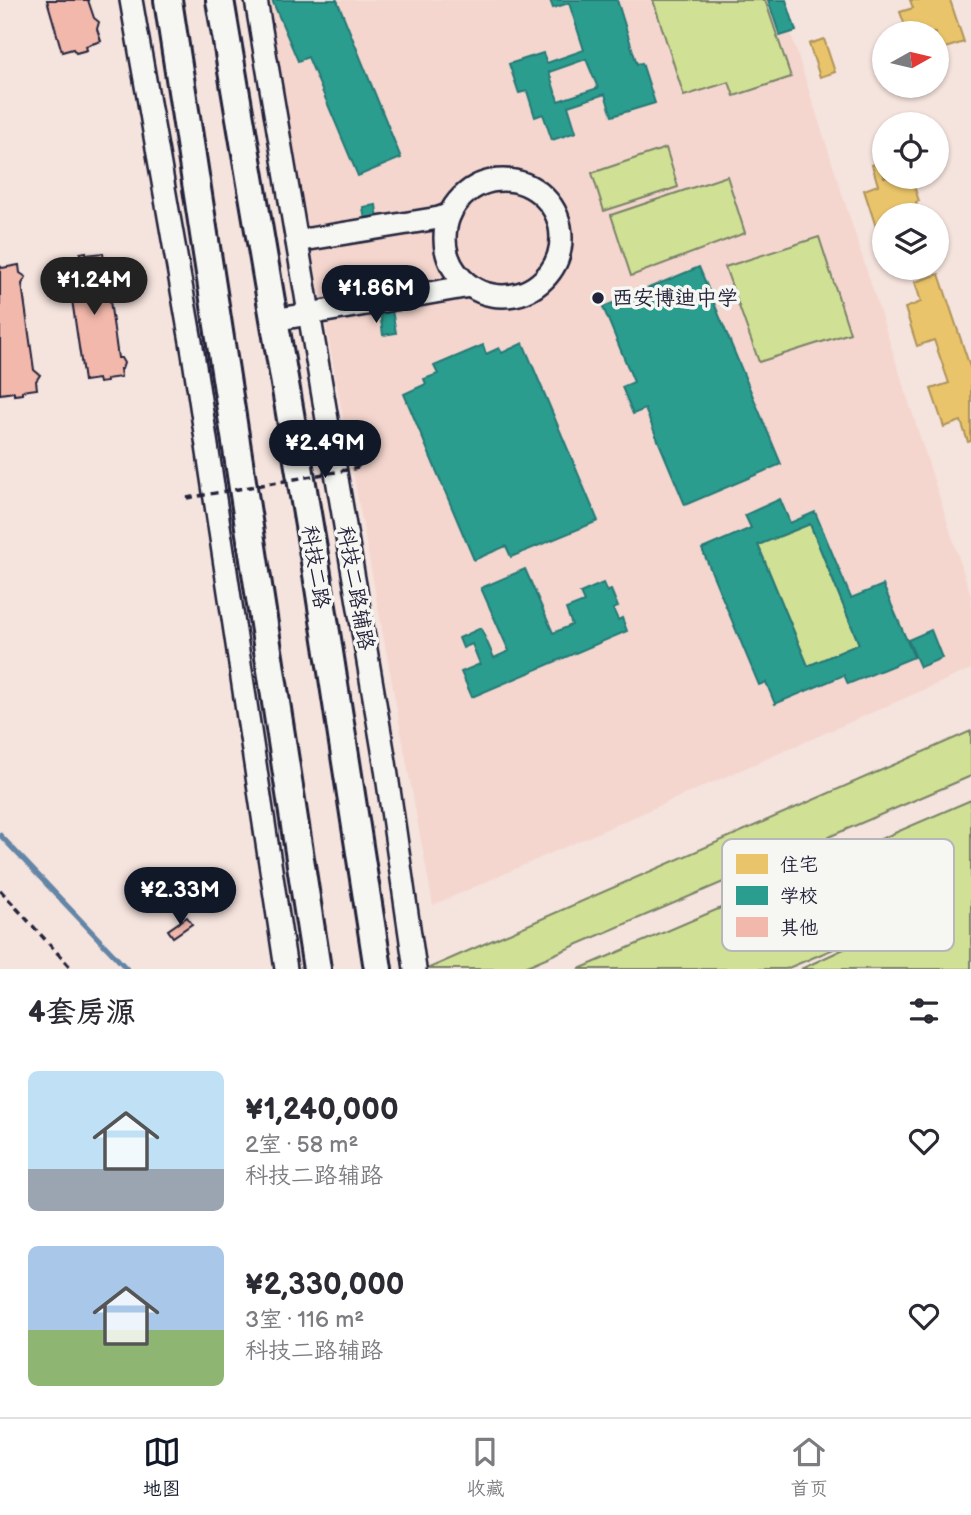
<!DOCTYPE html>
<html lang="zh">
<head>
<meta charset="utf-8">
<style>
  :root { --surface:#fff; --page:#f7f7f7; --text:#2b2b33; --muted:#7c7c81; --line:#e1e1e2; --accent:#111827 }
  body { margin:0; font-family:"Balsamiq Sans","LXGW WenKai TC",sans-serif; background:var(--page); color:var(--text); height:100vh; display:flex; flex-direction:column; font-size:26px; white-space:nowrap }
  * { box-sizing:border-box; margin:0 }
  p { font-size:23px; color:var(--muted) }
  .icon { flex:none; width:38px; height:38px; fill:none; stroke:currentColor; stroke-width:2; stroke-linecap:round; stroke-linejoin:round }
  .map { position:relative; height:969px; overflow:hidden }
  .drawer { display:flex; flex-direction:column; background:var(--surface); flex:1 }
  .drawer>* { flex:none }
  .needle { width:46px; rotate:82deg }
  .fabs { position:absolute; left:872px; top:21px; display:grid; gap:14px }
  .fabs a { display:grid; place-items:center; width:77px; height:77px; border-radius:50%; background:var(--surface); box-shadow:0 2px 5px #0004; font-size:35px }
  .price { position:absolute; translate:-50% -60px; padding:0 16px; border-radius:24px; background:var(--accent); color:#fff; font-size:23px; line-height:46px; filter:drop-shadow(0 2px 4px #0008) }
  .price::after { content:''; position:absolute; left:50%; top:42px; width:21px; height:16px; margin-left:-10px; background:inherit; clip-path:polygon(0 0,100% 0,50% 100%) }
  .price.selected { background:#222; color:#fff }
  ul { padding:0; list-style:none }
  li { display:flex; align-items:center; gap:21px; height:175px; padding:0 28px }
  li span { display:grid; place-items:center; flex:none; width:196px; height:140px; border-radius:10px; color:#555 }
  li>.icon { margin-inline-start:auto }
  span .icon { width:84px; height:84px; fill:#fffc; stroke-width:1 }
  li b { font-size:30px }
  h2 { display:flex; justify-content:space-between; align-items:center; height:84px; padding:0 28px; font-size:30px }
  .tab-bar { display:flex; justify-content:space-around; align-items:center; height:98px; border-top:2px solid var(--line); background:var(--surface); font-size:19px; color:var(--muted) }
  .tab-bar a { display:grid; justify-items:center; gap:4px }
  .tab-bar .selected { color:var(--accent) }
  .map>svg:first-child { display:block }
  .built { fill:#f4d6ce }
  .green { fill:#d0e195; stroke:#798268; stroke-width:2 }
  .homes { fill:#e9c46a; stroke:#ad935c; stroke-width:2 }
  .schools { fill:#2a9d8f; stroke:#287876; stroke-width:2; fill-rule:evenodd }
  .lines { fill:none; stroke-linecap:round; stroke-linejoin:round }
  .stream { stroke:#6385a6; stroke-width:5 }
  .building { fill:#f2b8ab; stroke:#22223b; stroke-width:2 }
  .minor-casing { stroke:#22223b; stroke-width:26 }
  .major-casing { stroke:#22223b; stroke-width:32 }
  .path { stroke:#22223b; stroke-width:3.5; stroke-dasharray:7 5; stroke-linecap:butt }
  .minor { stroke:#f6f6f2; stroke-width:21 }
  .major { stroke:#f6f6f2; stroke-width:26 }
  .path-bridge { stroke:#22223b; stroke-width:3.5; stroke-dasharray:7 5; stroke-linecap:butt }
  .poi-dot { fill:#22223b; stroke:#f6f6f2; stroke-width:2.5 }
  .labels { text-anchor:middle; stroke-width:7; stroke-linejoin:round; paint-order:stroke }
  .poi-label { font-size:21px; fill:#22223b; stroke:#f6f6f2; text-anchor:start }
  .street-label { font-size:21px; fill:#22223b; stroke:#f6f6f2 }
  .key { fill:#f6f6f2; stroke:#b6b6bb; stroke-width:2 }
  .key-label { font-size:19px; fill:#22223b }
</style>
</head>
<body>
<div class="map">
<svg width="971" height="969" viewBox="0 0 971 969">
  <rect width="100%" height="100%" fill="#f5e3dd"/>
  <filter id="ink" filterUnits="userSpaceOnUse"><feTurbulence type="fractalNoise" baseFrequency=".0143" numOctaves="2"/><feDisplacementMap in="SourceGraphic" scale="14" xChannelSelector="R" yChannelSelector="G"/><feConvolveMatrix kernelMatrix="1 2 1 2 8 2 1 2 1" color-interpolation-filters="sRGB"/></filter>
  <g filter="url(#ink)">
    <polygon class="built" points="266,0 780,0 971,596 971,669 433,905"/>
    <g class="green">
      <polygon points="653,0 765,0 791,77 734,96 729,82 684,96"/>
      <polygon points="666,148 678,187 604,211 592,173"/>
      <polygon points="727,176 745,233 631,276 611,215"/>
      <polygon points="819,237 850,333 759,362 725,267"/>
      <polygon points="810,524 859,644 808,666 758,545"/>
      <polygon points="971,731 971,776 520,969 427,969"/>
      <polygon points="971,800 971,969 801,969 936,906 786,969 579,969"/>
    </g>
    <g class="homes">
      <polygon points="910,0 950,0 964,42 936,51 936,33 916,33 914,28 907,31 900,12 913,8"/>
      <polygon points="824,39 835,72 820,77 809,44"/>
      <polygon points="884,161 884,177 908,177 909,181 912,180 919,201 916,202 920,215 884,215 884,228 877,230 864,190 878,185 872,165"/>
      <polygon points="939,274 971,370 971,441 968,442 961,421 944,427 931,389 949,383 934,340 917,346 905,308 921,302 915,282"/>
    </g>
    <g class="schools">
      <polygon points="272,0 337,0 401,158 358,176 308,57 298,61"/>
      <path d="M550 0H617L637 64 642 63 655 103 612 116 605 94 568 106 576 132 552 140 543 114 535 117 527 91 519 93 509 64 543 53 547 63 584 50 569 3 553 8ZM586 59 598 88 558 101 549 72Z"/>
      <polygon points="768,0 786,0 796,31 780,36"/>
      <polygon points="376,205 379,227 366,229 363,207"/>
      <polygon points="699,267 781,464 685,505 645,409 633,414 622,387 634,382 603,307"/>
      <polygon points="392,310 396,333 383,335 380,312"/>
      <polygon points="523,343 598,521 511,557 506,546 474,560 404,394 426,384 424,379 438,374 434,366 483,345 486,354 499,348 502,353"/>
      <path d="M780 499 790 523 815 512 851 598 883 585 914 657 848 684 844 675 775 704 766 682 759 685 702 549 751 528 745 515ZM810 524 859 644 808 666 758 545Z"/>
      <polygon points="525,569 553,633 572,625 566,609 584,602 580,593 603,583 607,592 611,590 618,607 613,609 618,620 622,618 627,631 472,697 461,672 480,664 472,644 463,648 459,638 481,628 494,658 509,651 481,588"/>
      <polygon points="931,630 942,658 920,667 908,640"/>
    </g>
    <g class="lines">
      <polyline class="stream" points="0,835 127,969"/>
    </g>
    <g class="building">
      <polygon points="47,0 88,0 94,18 99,22 97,29 101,41 86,46 87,50 76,53 73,49 62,52"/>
      <polygon points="86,252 86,255 103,253 104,261 107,261 110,265 108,272 106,272 118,358 121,358 124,363 122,369 120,369 121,377 106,379 107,382 99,383 98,379 84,381 66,259 80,257 80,253"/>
      <polygon points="19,265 20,273 26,277 22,284 34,370 40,375 36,381 37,389 22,391 22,394 14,395 14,392 0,394 0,266 2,268"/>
      <polygon points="187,917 192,924 173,937 168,930"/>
    </g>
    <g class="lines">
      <defs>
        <g id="minor">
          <polyline points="131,0 193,353 286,969"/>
          <polyline points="256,0 385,762 415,969"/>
          <circle cx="503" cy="238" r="58"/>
          <polyline points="297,241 439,218 450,214"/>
          <polyline points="274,320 470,286"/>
        </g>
        <g id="major">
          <polyline points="168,0 317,969"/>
          <polyline points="220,0 314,555 378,969"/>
        </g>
      </defs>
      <use href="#minor" class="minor-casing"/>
      <use href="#major" class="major-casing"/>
      <g class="path">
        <polyline points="353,442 358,468"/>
        <polyline points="0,890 72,969"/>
      </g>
      <use href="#minor" class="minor"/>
      <use href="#major" class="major"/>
      <polyline class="path-bridge" points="187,498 358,468"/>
    </g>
  </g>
  <circle class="poi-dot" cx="598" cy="298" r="7"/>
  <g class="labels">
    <g class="poi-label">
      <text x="612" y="305">西安博迪中学</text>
    </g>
    <g class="street-label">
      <text transform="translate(316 567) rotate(81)" y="7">科技二路</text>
      <text transform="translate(356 588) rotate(80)" y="7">科技二路辅路</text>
    </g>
  </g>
  <rect x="722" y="839" width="232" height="112" rx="10" class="key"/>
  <rect x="736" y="854" width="32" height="20" fill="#e9c46a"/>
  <rect x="736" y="886" width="32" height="19" fill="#2a9d8f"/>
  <rect x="736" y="917" width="32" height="20" fill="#f2b8ab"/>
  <g class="key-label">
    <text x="780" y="871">住宅</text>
    <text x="780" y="902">学校</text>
    <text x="780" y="934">其他</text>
  </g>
</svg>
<div class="fabs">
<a><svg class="needle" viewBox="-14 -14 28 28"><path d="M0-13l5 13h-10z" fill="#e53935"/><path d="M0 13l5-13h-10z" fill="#7c7c81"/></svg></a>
<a><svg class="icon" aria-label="locate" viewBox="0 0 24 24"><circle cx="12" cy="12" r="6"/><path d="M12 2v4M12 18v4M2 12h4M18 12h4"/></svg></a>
<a><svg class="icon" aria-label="layers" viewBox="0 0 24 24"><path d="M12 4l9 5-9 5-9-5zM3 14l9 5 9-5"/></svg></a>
</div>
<b class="price selected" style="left:94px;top:317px">¥1.24M</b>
<b class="price" style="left:376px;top:325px">¥1.86M</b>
<b class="price" style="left:325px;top:480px">¥2.49M</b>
<b class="price" style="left:180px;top:927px">¥2.33M</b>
</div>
<section class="drawer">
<h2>4套房源<svg class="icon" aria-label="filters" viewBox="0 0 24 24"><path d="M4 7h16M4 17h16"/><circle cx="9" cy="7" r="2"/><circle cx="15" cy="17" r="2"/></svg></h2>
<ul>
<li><span style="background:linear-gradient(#bfe0f5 70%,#9aa5b1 0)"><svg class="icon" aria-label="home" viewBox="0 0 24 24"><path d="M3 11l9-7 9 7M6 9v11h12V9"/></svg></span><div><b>¥1,240,000</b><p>2室 · 58 m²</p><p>科技二路辅路</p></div><svg class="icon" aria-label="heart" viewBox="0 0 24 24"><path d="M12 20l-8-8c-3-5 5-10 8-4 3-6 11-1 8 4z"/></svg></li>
<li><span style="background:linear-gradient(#a9c7e8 60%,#8fb573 0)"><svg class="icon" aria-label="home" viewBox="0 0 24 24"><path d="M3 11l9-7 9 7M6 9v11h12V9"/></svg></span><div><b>¥2,330,000</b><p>3室 · 116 m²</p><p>科技二路辅路</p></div><svg class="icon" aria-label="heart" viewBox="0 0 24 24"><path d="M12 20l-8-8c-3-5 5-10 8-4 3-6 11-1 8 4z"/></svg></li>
</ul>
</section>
<nav class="tab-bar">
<a class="selected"><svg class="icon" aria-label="map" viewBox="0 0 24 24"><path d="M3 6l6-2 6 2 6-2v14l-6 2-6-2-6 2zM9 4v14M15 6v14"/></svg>地图</a>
<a><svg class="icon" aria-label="saved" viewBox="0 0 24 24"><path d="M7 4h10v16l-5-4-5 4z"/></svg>收藏</a>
<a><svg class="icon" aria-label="home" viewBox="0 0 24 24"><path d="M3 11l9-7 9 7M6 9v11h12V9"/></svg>首页</a>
</nav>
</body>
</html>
